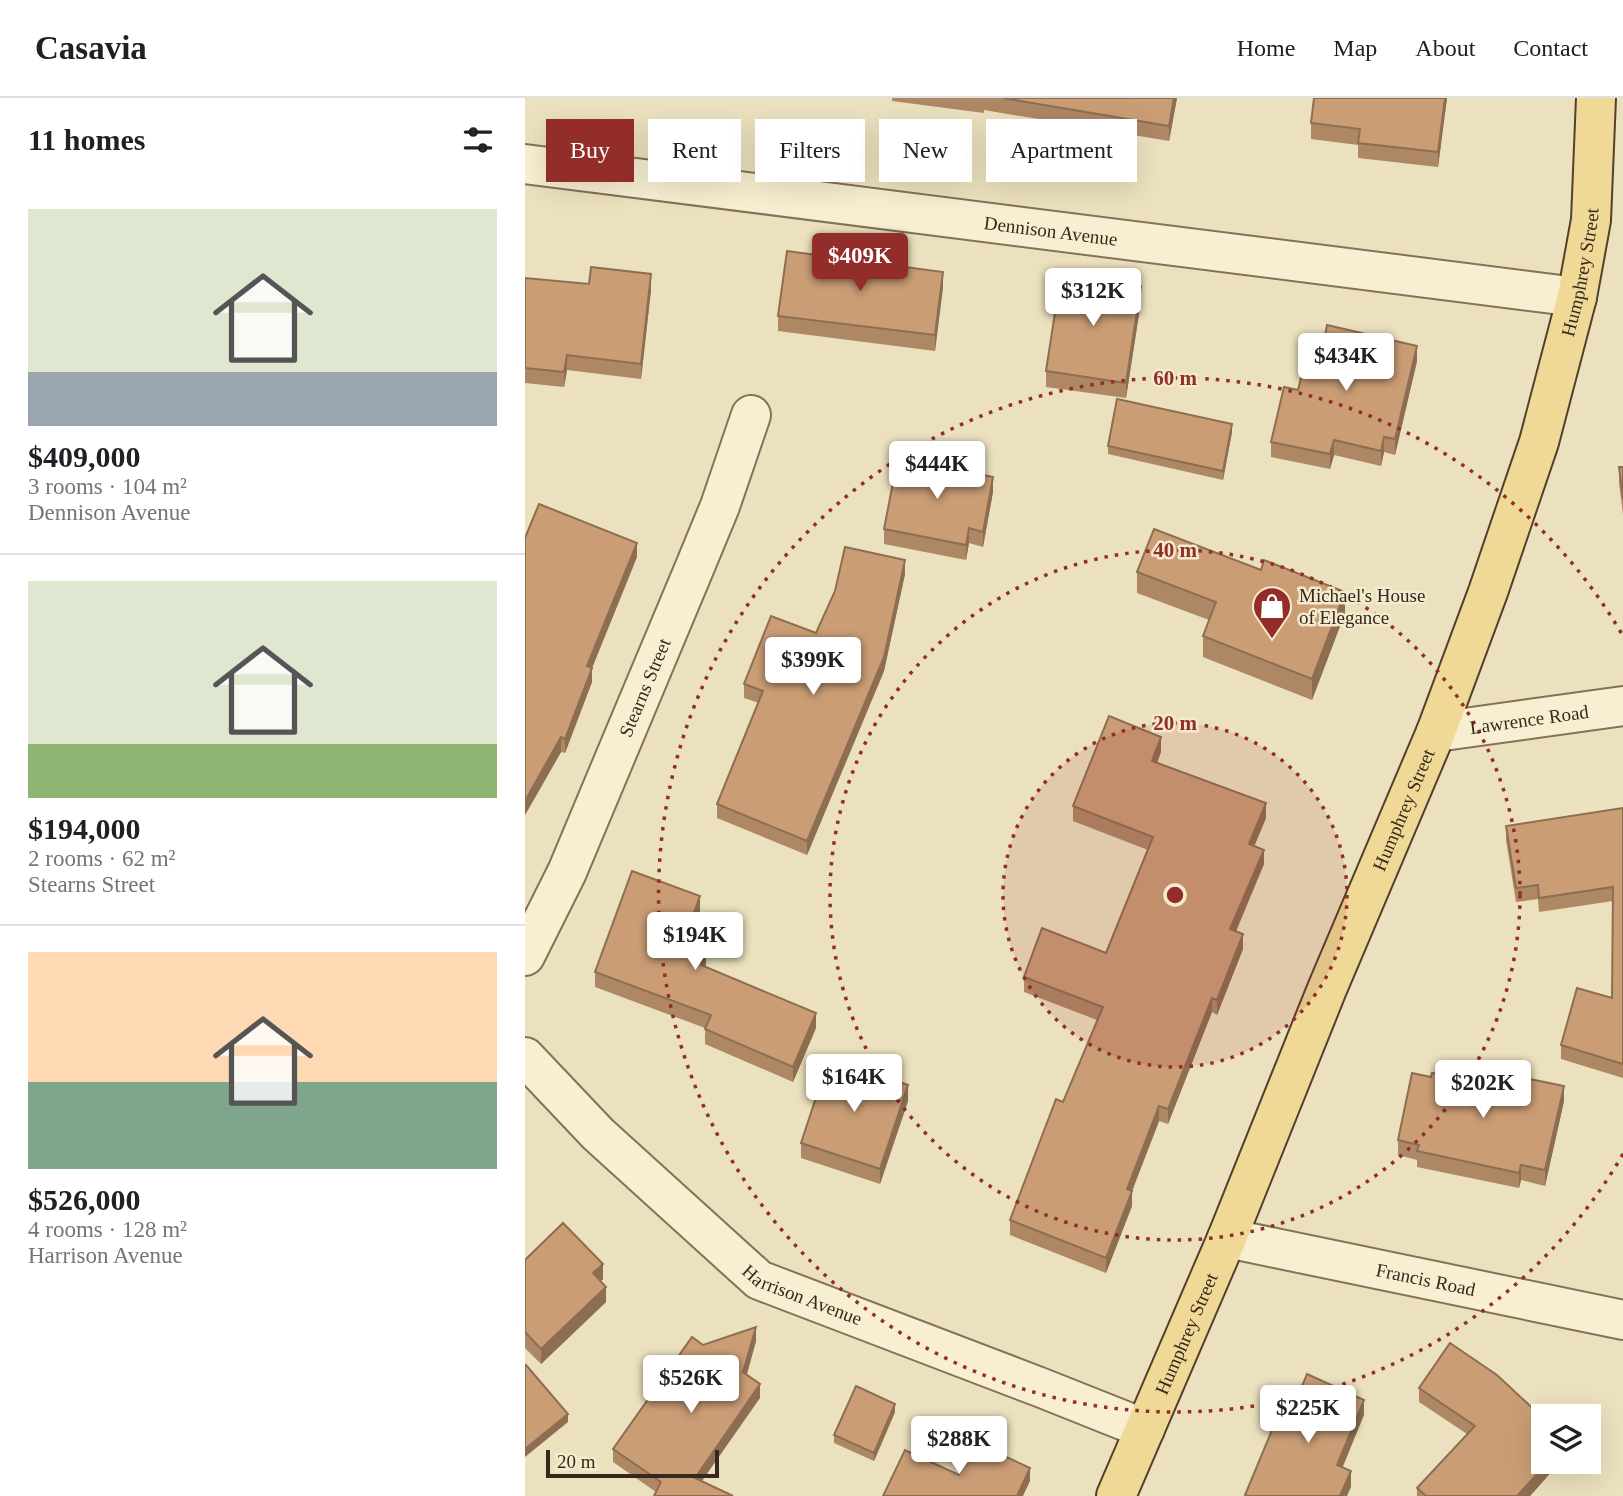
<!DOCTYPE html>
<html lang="en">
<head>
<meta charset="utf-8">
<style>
  :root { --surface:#fff; --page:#f2f2f2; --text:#202124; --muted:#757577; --line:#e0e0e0; --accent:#922d29 }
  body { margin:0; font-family:Georgia,serif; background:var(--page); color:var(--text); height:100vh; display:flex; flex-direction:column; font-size:26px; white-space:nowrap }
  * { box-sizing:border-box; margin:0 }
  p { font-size:23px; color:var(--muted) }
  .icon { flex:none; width:38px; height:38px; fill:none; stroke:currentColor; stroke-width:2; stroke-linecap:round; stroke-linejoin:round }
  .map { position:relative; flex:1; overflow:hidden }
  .side { display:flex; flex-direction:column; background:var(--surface); width:525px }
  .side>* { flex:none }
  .guide { position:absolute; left:21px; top:21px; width:665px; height:63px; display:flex; gap:14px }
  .buttons { position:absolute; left:1006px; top:1306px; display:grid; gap:14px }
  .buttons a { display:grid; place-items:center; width:70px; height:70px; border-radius:0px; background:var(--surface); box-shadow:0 7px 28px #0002; font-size:35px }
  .scale { position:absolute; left:21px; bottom:18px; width:173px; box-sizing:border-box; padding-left:7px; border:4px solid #34291c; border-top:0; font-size:19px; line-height:24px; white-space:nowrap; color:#34291c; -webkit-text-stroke:5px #f4ebce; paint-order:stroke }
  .price { position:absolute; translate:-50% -60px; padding:0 16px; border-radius:7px; background:#fff; color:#222; font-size:23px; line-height:46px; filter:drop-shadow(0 2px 4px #0008) }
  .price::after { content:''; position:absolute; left:50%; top:42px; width:21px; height:16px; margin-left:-10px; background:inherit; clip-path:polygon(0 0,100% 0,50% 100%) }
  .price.active { background:var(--accent); color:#fff }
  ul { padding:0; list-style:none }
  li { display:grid; align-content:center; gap:14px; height:371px; padding:0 28px }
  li+li { border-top:2px solid var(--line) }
  li span { display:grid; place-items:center; height:217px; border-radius:0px; color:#555 }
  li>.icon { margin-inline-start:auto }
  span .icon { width:126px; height:126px; fill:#fffc; stroke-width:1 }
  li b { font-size:30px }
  h2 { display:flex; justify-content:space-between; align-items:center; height:84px; padding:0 28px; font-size:30px }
  .pill { padding:0 24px; border-radius:0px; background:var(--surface); box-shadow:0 7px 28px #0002; font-size:24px; line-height:63px }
  .pill.active { background:var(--accent); color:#fff }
  header { display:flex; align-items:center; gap:42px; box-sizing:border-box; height:98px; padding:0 35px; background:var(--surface); border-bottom:2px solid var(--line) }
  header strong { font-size:33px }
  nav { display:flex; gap:38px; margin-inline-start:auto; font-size:24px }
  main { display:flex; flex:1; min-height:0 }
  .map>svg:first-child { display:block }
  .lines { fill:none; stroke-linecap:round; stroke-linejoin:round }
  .minor-casing { stroke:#847258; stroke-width:42 }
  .major-casing { stroke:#52402c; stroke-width:42 }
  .minor { stroke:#f8eed1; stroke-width:38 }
  .major { stroke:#f0d996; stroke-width:38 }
  .wall { fill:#ae8765 }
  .shaded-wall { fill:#8d6e52 }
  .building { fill:#ca9d75; stroke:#8d6e52; stroke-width:2 }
  .ring { fill:none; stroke:#922d29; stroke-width:3.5; stroke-dasharray:3.5 7 }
  .labels { text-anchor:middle; stroke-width:5; stroke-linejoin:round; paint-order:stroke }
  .street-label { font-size:19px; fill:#34291c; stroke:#f4ebce }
  .poi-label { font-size:19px; fill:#34291c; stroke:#f4ebce; text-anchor:start }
  .centre { fill:#922d29; stroke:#f4ebce; stroke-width:3.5 }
  .ring-label { font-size:21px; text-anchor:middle; font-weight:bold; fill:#922d29; stroke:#f4ebce; stroke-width:5; stroke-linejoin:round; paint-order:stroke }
</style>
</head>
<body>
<header>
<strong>Casavia</strong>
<nav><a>Home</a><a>Map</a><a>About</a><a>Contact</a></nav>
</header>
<main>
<section class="side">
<h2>11 homes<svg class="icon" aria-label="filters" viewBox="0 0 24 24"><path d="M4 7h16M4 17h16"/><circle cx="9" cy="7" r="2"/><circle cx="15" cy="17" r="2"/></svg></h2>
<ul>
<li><span style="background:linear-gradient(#dfe7d0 75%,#9aa5b1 0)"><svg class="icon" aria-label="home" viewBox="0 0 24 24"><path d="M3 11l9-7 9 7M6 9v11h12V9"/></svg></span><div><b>$409,000</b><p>3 rooms · 104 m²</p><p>Dennison Avenue</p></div></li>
<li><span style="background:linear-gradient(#dfe7d0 75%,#8fb573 0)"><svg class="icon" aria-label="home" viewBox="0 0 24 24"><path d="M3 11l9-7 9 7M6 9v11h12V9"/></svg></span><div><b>$194,000</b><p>2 rooms · 62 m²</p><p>Stearns Street</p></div></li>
<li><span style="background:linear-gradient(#ffd9b3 60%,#7fa58c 0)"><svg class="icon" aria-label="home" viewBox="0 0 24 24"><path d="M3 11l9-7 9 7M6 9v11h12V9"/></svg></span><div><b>$526,000</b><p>4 rooms · 128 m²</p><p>Harrison Avenue</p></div></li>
</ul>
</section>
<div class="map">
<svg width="1098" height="1398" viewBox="0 0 1098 1398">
  <rect width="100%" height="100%" fill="#ece1be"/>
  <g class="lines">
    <defs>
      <g id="minor">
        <path id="s1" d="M0 66 1052 199"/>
        <path id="s2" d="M911 634 1098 608"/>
        <path id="s3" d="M0 858 42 774 169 471 195 408 226 317"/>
        <path id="s4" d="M0 959 73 1036 234 1182 517 1290 620 1331"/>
        <path id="s5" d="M702 1140 1098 1222"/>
      </g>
      <g id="major">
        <path id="s6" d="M591 1398 702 1140 802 891 911 634 963 494 1014 344 1052 199 1066 122 1071 0"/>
      </g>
    </defs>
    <use href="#minor" class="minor-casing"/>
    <use href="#major" class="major-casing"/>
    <use href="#minor" class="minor"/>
    <use href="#major" class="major"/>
  </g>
  <g class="wall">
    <polygon points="367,0 652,0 644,43 459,12 459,15 367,3"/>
    <polygon points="789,0 922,0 913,69 833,60 833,47 786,41 786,25"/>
    <polygon points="0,180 126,192 116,281 42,272 39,289 0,285"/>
    <polygon points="418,189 410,253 253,233 253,218"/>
    <polygon points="616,203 601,300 521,289 521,273"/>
    <polygon points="892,263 870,357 859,354 856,368 809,357 805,371 746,359 746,344 773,292"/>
    <polygon points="707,334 698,382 583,356 583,348"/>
    <polygon points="1094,369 1098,369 1098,416 1094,385"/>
    <polygon points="468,394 458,449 444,445 441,462 359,446 359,431"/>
    <polygon points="112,459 67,570 67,584 40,655 36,654 0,717"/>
    <polygon points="612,474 820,515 787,602 678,559 678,538 684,522 612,495"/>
    <polygon points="380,476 359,573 282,757 192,720 192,706 234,605 219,600 219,586"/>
    <polygon points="636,654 632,665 741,720 729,748 739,766 711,834 718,851 692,917 687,914 643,1026 634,1023 607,1093 607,1108 581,1175 485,1137 485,1122 538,1004 572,922 499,894 499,879 581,855 623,752 548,723 548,708"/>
    <polygon points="1098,710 1098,980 1036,961 1036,947 1087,900 1088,803 1014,814 1013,801 991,804 981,742 981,728"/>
    <polygon points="175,813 164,844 181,865 180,869 291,930 268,984 180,946 180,930 70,889 70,874"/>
    <polygon points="383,1003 355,1086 276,1060 276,1045"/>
    <polygon points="1039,1003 1020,1088 996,1082 994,1090 892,1069 892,1062 873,1057 873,1042"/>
    <polygon points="0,1162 78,1181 76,1183 81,1204 16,1266 0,1250"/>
    <polygon points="231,1243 222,1277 235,1300 131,1394 88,1364 88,1351 178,1247"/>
    <polygon points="894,1290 1036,1363 1005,1398 892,1398 892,1390 942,1336 894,1304"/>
    <polygon points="370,1314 349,1363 309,1345 309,1337"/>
  </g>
  <g class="shaded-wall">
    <polygon points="649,0 652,0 644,43 644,28"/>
    <polygon points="920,0 922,0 913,69 913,54"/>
    <polygon points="418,174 418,189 410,253 410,237"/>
    <polygon points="126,176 126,192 116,281 116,266"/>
    <polygon points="616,188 616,203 601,300 601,285"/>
    <polygon points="892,248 892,263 870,357 870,341"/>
    <polygon points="42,257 42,272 39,289 39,274"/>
    <polygon points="707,326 707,334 698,382 698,373"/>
    <polygon points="859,339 859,354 856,368 856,353"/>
    <polygon points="809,342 809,357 805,371 805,356"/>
    <polygon points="468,379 468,394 458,449 458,434"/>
    <polygon points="444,430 444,445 441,462 441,447"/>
    <polygon points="112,445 112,459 67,570 67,584 40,655 40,641 62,568"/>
    <polygon points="380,462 380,476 359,573 282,757 282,743"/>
    <polygon points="820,494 820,515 787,602 787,581"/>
    <polygon points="36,639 36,654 0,717 0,703"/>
    <polygon points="636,639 636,654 627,678 627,663"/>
    <polygon points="741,705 741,720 724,761 724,746"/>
    <polygon points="739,752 739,766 705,846 705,831"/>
    <polygon points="175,798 175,813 159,858 159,842"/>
    <polygon points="718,836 718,851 692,917 692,902"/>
    <polygon points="181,850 181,865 176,882 176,867"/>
    <polygon points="687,900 687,914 643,1026 643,1011"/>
    <polygon points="291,915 291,930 268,984 268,969"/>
    <polygon points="383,987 383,1003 355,1086 355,1071"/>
    <polygon points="1039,988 1039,1003 1020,1088 1020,1072"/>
    <polygon points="634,1008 634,1023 602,1106 602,1091"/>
    <polygon points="996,1067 996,1082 994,1090 994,1075"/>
    <polygon points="607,1093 607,1108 581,1175 581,1160"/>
    <polygon points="78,1166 78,1181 68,1190 68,1175"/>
    <polygon points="81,1189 81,1204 16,1266 16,1251"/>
    <polygon points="231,1229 231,1243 218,1288 218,1274"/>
    <polygon points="235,1286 235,1300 170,1393 170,1380"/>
    <polygon points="839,1302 839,1317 812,1383 812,1367"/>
    <polygon points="370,1306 370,1314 349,1363 349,1355"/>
    <polygon points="43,1316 43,1324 0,1359 0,1351"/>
    <polygon points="1024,1363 1036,1363 1005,1398 992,1398"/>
    <polygon points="505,1370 505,1383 498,1398 492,1398"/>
    <polygon points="826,1373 826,1389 822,1398 815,1398"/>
  </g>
  <g class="building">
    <polygon points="478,0 649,0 644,28"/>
    <polygon points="789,0 920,0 913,54 833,45 835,31 786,25"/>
    <polygon points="262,153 418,174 410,237 253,218"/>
    <polygon points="66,169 126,176 116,266 42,257 39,274 0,270 0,180 64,186"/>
    <polygon points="536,176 616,188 601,285 521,273"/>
    <polygon points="802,227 892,248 870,341 859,339 856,353 809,342 805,356 746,344 759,289 773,292 786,240 799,243"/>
    <polygon points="592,301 707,326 698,373 583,348"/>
    <polygon points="373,359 468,379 458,434 444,430 441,447 359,431"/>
    <polygon points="1094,369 1098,369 1098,400"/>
    <polygon points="14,406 112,445 62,568 67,570 40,641 36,639 0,703 0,440"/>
    <polygon points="629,431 736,472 739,462 820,494 787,581 678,538 691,504 612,474"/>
    <polygon points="320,449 380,462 359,559 282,743 192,706 238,593 219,586 246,518 291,535 310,493"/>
    <polygon points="584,618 636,639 627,663 741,705 724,746 739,752 705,831 718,836 692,902 687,900 643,1011 634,1008 602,1091 607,1093 581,1160 485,1122 531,1001 538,1004 578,909 499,879 517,830 581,855 628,739 548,708"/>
    <polygon points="1098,710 1098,966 1036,947 1052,890 1087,900 1088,789 1014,800 1013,787 991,790 981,728"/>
    <polygon points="107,773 175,798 159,842 181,850 176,867 291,915 268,969 180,931 186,917 70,874"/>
    <polygon points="304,960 383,987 355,1071 276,1045"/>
    <polygon points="887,975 906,979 907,975 977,988 980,976 1039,988 1020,1072 996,1067 994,1075 892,1053 894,1047 873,1042"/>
    <polygon points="38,1125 78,1166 68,1175 81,1189 16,1251 0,1234 0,1162"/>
    <polygon points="231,1229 218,1274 235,1286 170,1380 208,1398 129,1398 136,1384 88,1351 167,1239 178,1247"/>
    <polygon points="925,1245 972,1277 1018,1320 1018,1363 1024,1363 992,1398 901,1398 892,1390 950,1328 894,1290"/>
    <polygon points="1,1267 43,1316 0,1351 0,1268"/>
    <polygon points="782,1276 839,1302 812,1367 826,1373 815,1398 722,1398 720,1397 757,1308 767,1312"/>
    <polygon points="331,1288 370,1306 349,1355 309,1337"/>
    <polygon points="449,1344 505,1370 492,1398 358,1398 380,1352 434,1377"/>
  </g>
  <circle cx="650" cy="797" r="172" fill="#922d29" fill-opacity=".12"/>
  <g class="ring">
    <circle cx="650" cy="797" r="172"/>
    <circle cx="650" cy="797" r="345"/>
    <path d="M1098 1056A517 517 0 1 1 1098 538"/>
  </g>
  <defs>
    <symbol id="shop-pin" viewBox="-11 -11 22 30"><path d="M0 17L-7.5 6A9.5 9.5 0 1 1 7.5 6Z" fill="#922d29" stroke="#f4ebce"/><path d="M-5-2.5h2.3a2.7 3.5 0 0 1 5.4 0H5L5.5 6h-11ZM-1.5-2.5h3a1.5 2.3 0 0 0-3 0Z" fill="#fff"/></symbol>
  </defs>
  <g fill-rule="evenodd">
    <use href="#shop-pin" x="725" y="486" width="44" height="60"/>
  </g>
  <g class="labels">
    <g class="street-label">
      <text dy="7" stroke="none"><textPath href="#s1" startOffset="530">Dennison Avenue</textPath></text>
      <text dy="7" stroke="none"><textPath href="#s6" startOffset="1311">Humphrey Street</textPath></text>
      <text dy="7" stroke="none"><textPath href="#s3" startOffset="294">Stearns Street</textPath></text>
      <text dy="7" stroke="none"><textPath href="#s2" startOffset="94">Lawrence Road</textPath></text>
      <text dy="7" stroke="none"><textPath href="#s6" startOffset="744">Humphrey Street</textPath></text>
      <text dy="7" stroke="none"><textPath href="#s5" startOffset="203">Francis Road</textPath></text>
      <text dy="7" stroke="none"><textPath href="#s4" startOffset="369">Harrison Avenue</textPath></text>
      <text dy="7" stroke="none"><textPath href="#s6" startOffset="177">Humphrey Street</textPath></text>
    </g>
    <g class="poi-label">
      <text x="774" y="504">Michael's House<tspan x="774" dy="22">of Elegance</tspan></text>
    </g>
  </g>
  <circle cx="650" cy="797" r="10" class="centre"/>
  <g class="ring-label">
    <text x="650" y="287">60 m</text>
    <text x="650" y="459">40 m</text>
    <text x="650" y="632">20 m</text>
  </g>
</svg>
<div class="buttons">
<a><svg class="icon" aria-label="layers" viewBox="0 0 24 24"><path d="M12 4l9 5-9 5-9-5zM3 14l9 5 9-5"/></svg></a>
</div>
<div class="scale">20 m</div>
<b class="price active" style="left:335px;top:195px">$409K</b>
<b class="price" style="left:568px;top:230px">$312K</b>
<b class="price" style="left:821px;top:295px">$434K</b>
<b class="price" style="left:412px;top:403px">$444K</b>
<b class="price" style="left:288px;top:599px">$399K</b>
<b class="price" style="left:170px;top:874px">$194K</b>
<b class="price" style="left:329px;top:1016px">$164K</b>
<b class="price" style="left:958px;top:1022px">$202K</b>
<b class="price" style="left:166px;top:1317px">$526K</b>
<b class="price" style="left:783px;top:1347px">$225K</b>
<b class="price" style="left:434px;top:1378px">$288K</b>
<div class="guide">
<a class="pill active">Buy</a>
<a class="pill">Rent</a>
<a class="pill">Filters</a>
<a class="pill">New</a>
<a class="pill">Apartment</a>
</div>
</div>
</main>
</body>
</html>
